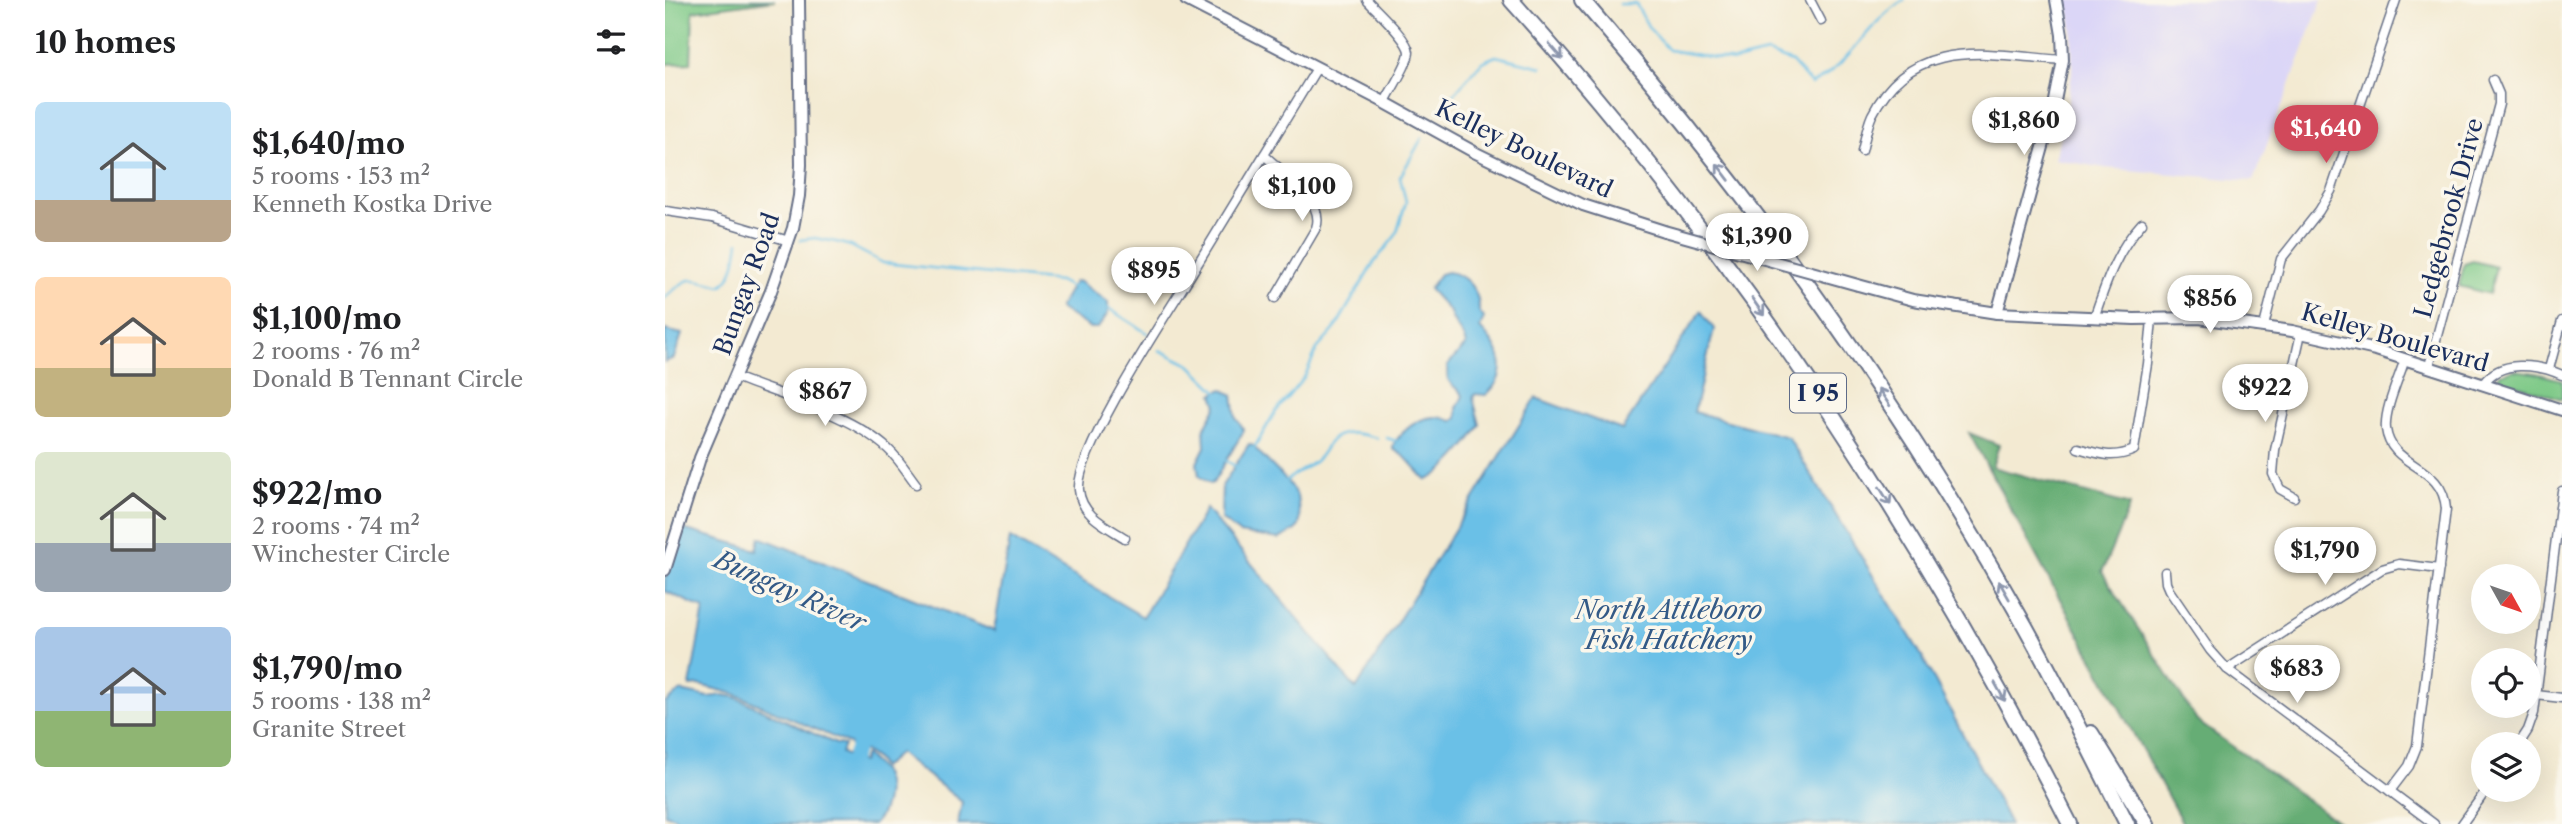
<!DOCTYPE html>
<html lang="en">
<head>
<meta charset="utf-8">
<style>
  :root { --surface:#fff; --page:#f2f2f2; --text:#202124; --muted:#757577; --accent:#d1495b }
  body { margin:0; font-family:"Libre Caslon Text",serif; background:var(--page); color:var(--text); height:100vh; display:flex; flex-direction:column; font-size:26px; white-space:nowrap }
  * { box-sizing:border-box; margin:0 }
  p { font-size:23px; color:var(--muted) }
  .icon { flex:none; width:38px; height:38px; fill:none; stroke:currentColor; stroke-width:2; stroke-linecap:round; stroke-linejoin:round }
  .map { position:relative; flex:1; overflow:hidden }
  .drawer { display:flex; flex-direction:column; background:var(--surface); width:665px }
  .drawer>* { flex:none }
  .needle { width:46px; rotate:130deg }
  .fabs { position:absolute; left:1806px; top:564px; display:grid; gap:14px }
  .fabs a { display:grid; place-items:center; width:70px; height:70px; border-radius:50%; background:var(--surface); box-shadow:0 7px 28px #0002; font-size:35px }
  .price { position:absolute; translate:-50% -60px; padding:0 16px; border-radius:24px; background:#fff; color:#222; font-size:23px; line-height:46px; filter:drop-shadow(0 2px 4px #0008) }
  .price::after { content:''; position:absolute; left:50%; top:42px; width:21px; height:16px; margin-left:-10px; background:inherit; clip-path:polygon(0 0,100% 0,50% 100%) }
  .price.active { background:var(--accent); color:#fff }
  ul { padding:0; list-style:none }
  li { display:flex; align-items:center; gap:21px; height:175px; padding:0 35px }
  li span { display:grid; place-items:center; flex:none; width:196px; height:140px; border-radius:10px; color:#555 }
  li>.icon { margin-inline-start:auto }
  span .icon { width:84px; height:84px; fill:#fffc; stroke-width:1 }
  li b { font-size:30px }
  h2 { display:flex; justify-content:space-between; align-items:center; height:84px; padding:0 35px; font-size:30px }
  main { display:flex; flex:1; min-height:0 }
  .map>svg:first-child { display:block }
  .built { fill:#dbd6f7 }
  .green { fill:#7ec987; stroke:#4c7c72; stroke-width:2 }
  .forest { fill:#66ad74; stroke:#406e69; stroke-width:2 }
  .water { fill:#6bc0e7; stroke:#4378a2; stroke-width:2 }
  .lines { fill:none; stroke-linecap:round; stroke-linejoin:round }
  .stream { stroke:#6bc0e7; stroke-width:2.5 }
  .river { stroke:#6bc0e7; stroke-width:14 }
  .street-casing { stroke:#677087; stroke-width:11 }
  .secondary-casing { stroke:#677087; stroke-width:14 }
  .highway-casing { stroke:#677087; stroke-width:18 }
  .street { stroke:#fff; stroke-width:8 }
  .secondary { stroke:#fff; stroke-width:10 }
  .highway { stroke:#fff; stroke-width:14 }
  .secondary-bridge-casing { stroke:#677087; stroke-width:14; stroke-linecap:butt }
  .secondary-bridge { stroke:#fff; stroke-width:10 }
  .oneway { stroke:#8d97ae }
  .labels { text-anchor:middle; stroke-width:7; stroke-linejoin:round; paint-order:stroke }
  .shield { fill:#fbf7ec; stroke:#5e6b89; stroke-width:2 }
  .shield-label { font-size:23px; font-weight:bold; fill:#1b2f5e }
  .street-label { font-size:24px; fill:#1b2f5e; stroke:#fbf7ec }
  .water-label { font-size:26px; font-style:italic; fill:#335a87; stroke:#fbf7ec }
</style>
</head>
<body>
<main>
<section class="drawer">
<h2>10 homes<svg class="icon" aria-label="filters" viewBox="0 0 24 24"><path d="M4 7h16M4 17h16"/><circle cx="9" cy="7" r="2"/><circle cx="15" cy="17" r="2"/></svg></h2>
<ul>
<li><span style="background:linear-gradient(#bfe0f5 70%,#b9a48a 0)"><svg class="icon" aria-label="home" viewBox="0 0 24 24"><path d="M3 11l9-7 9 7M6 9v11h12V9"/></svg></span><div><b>$1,640/mo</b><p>5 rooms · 153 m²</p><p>Kenneth Kostka Drive</p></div></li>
<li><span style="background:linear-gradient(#ffd9b3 65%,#c2b280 0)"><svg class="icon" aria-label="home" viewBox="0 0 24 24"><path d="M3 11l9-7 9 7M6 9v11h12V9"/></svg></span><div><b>$1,100/mo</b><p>2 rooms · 76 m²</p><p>Donald B Tennant Circle</p></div></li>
<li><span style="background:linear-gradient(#dfe7d0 65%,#9aa5b1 0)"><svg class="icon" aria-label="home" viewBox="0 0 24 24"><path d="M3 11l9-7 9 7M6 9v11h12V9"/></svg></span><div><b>$922/mo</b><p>2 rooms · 74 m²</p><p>Winchester Circle</p></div></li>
<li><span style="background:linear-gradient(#a9c7e8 60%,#8fb573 0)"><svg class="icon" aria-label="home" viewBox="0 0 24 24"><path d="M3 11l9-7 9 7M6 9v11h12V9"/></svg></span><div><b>$1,790/mo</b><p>5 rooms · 138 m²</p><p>Granite Street</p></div></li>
</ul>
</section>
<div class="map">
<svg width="1897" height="824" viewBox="0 0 1897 824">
  <rect width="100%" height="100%" fill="#fbf7ec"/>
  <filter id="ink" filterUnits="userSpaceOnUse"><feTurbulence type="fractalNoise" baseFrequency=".0143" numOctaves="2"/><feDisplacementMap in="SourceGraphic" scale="14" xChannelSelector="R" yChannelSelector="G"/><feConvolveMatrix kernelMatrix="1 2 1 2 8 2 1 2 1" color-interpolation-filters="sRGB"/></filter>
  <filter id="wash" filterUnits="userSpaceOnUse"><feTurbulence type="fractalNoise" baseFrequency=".00686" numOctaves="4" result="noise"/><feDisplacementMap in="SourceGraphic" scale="28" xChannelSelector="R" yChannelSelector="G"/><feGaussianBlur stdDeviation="1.57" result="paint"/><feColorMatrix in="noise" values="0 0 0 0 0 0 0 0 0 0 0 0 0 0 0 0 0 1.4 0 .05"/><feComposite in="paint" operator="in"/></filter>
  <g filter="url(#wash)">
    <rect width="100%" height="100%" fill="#f3ead2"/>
    <polygon class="built" points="1402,0 1657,0 1588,181 1440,168 1389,159 1401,115 1407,72 1407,30"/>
    <g class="green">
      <polygon points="0,0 110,0 28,11 26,63 0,64"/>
      <polygon points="1808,261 1831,267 1824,294 1794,286 1799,264"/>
      <polygon points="1849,370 1870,373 1897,380 1897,399 1832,379 1835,374"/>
    </g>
    <polygon class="forest" points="1304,433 1334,445 1327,467 1465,505 1437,572 1532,721 1676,824 1518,824"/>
    <g class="water">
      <path d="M782 272C802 274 815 292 814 311L819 318 815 328C836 349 846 373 821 395L810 394 808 398 815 425C808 439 776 477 761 480L740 457 728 449V445C742 424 763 410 788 421L792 418V408L798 396C795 389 788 388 784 381 781 377 783 371 782 366L801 345C799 332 787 325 785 312L764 289 775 274Z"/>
      <polygon points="413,281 443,302 443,313 433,328 425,328 394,308 409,282"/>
      <polygon points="1036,311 1049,329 1029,412 1123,437 1254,651 1345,824 293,824 297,802 234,753 217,768 212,760 200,751 70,694 34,685 25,686 39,609 0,591 0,580 18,529 92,550 95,537 329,631 345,538 478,617 541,509 691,689 871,398 957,430"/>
      <polygon points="0,330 17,334 9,358 0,362"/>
      <polygon points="558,389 568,395 571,418 578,428 578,432 548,483 545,484 534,476 532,463 540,447 539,429 552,406 548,394"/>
      <polygon points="584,444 587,445 622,481 632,496 635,519 634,526 629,531 614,539 574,533 556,519 557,486"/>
      <path d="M16 691 43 697 58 695 70 697 171 744 179 745 176 753 197 762 200 754C206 761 215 767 219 776 225 791 220 813 209 824H15L9 817 0 814V703Z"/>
    </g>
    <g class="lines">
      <g class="stream">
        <path d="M954 4H971L984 28 1004 50 1069 61 1102 53 1127 62 1146 84C1184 67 1202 22 1239 0"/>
        <polyline points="775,109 817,62 831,56 877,67"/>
        <polyline points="135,240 150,238 171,242 186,246 218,263 394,281 407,288"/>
        <path d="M0 298C25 274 23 278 56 286 71 275 71 258 74 242"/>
        <polyline points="443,308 482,333"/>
        <polyline points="494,350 525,365 553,392"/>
        <polyline points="722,438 731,441"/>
        <polyline points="588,450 609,414 640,376 652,349 669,330 708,264 731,235 741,202 735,177 757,138"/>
        <polyline points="560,460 572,467"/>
        <path d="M621 481C630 473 641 469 650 461 656 457 659 449 664 443 676 428 696 434 712 438"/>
      </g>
      <polyline class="river" points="188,758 198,732"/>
    </g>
  </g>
  <g filter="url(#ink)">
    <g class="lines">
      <defs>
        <g id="street">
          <path d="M702 0C711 10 743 39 744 52 744 63 725 91 720 102"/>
          <polyline points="1145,0 1156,21"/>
          <path d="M1197 151C1200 139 1202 126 1207 115 1248 34 1325 55 1398 60"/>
          <path d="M599 155C617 172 661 201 651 228L610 298"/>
          <polyline points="1,211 47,218 124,241"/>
          <path d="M1429 318C1441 283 1451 251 1477 223"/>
          <polyline points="1599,326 1616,259 1654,211 1666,191 1731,0"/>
          <polyline points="1764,366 1834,104 1834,94 1828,80"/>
          <polyline points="1884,369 1897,321"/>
          <path d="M70 377C117 396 185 414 223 449 234 459 242 472 251 484"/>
          <path d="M1818 384C1835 359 1872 364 1897 375"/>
          <path d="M1413 448C1433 454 1449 459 1469 450L1483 364 1487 319"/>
          <polyline points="1629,497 1615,489 1608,474 1610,450 1636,333"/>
          <path d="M460 538C441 526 416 515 414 490 410 452 503 312 527 273 569 204 611 136 652 68"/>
          <polyline points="1500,572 1501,583 1504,590 1545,650 1562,669 1769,824"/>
          <polyline points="1562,669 1717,569 1734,564 1774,569"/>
          <polyline points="1871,695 1897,698"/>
          <polyline points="1854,744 1863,730 1869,713 1897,491"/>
          <path d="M1725 791 1744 766 1752 746 1781 509C1778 463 1726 469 1721 429 1719 410 1734 378 1740 359"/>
          <polyline points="1797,824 1822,789"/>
        </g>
        <g id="secondary">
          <polyline points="521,0 717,101 811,153 918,205 999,231"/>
          <polyline points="1193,285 1248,300 1332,313 1469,319 1534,318 1627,331 1711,350 1897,410"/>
          <polyline points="1332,313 1388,111 1398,60 1397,35 1391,0"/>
          <polyline points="0,570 35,458 106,291 128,228 134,196 136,165 134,0"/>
        </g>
        <g id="highway">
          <path d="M846 0C1069 248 1254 527 1405 824"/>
          <path d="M917 0C1085 193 1235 403 1360 626 1396 691 1429 758 1462 824"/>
          <polyline points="1426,733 1482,824"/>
        </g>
      </defs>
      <use href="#street" class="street-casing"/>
      <use href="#secondary" class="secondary-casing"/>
      <use href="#highway" class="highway-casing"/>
      <use href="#street" class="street"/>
      <use href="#secondary" class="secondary"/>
      <use href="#highway" class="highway"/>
      <defs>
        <polyline id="secondary-bridge" points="999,231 1193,285"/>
      </defs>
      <use href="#secondary-bridge" class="secondary-bridge-casing"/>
      <use href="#secondary-bridge" class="secondary-bridge"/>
    </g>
    <defs><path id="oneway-shaft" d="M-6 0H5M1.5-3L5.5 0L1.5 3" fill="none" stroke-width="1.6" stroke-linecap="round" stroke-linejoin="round" transform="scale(1.75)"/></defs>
    <g class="oneway">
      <use href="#oneway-shaft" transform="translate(891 51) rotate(49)"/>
      <use href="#oneway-shaft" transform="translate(1058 172) rotate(-127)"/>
      <use href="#oneway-shaft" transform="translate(1093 307) rotate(55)"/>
      <use href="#oneway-shaft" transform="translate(1219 397) rotate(-124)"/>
      <use href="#oneway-shaft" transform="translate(1220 496) rotate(58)"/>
      <use href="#oneway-shaft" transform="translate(1339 590) rotate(-120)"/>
      <use href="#oneway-shaft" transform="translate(1335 692) rotate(61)"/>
    </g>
  </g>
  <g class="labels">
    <rect class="shield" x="1125" y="373.5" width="56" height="39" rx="5"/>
    <g class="shield-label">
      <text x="1153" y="401">I 95</text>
    </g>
    <g class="street-label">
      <text transform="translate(859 149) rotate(26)" y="8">Kelley Boulevard</text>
      <text transform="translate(1784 218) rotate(-75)" y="8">Ledgebrook Drive</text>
      <text transform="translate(82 284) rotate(-70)" y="8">Bungay Road</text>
      <text transform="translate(1730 338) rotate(16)" y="8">Kelley Boulevard</text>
    </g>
    <g class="water-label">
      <text transform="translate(125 591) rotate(24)" y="9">Bungay River</text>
      <text x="1004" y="619">North Attleboro<tspan x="1004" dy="30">Fish Hatchery</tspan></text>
    </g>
  </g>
</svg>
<div class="fabs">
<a><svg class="needle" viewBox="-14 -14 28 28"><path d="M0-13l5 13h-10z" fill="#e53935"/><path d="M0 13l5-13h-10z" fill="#757577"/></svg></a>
<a><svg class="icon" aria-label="locate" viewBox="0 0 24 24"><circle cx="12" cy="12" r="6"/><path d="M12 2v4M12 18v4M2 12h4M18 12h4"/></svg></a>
<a><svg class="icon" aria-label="layers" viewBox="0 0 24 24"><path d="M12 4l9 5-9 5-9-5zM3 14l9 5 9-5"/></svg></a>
</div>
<b class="price" style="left:1359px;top:157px">$1,860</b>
<b class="price active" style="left:1661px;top:165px">$1,640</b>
<b class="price" style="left:637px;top:223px">$1,100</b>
<b class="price" style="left:1092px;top:273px">$1,390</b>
<b class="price" style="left:489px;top:307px">$895</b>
<b class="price" style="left:1545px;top:335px">$856</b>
<b class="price" style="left:1600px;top:424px">$922</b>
<b class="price" style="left:160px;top:428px">$867</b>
<b class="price" style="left:1660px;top:587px">$1,790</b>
<b class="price" style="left:1632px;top:705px">$683</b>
</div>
</main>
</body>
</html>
